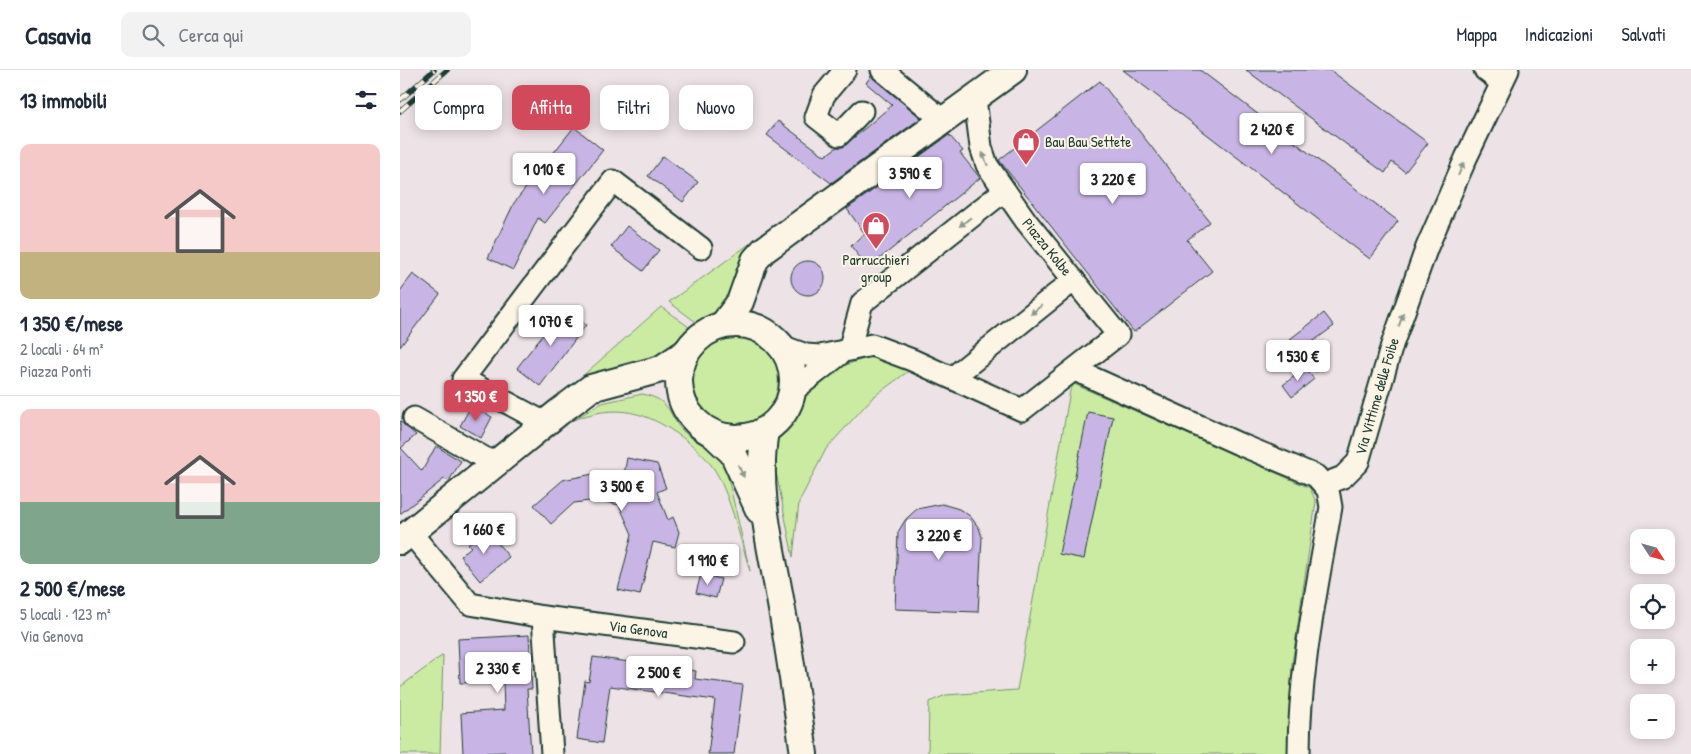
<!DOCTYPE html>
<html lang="it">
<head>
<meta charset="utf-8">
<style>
  :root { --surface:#fff; --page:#f2f2f3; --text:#1f2937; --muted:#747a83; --line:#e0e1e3; --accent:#d1495b }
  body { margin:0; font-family:"Patrick Hand",sans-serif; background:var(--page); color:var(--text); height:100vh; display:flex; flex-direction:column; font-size:19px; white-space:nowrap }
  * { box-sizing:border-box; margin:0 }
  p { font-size:16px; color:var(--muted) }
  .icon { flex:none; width:28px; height:28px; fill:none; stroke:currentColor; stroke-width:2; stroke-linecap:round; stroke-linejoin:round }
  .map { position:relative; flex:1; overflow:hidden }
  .sheet { display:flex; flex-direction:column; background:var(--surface); width:400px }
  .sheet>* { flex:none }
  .hud { position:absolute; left:15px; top:15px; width:475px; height:45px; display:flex; gap:10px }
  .needle { width:32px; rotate:126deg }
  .fabs { position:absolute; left:1230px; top:459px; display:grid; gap:10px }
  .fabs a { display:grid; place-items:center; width:45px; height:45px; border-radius:10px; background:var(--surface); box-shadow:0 2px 12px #0003; font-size:25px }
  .price { position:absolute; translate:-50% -42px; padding:0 11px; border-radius:5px; background:#fff; color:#222; font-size:16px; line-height:32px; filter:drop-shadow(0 1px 2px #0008) }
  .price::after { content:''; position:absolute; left:50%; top:30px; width:15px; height:11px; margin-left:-8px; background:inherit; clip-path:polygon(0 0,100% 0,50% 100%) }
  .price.on { background:var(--accent); color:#fff }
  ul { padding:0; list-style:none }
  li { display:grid; align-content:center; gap:10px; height:265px; padding:0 20px }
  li+li { border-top:1px solid var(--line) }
  li span { display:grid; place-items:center; height:155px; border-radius:10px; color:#555 }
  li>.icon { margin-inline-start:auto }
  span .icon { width:90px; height:90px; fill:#fffc; stroke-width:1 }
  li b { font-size:21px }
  h2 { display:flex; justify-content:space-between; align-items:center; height:60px; padding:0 20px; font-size:21px }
  .chip { padding:0 18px; border-radius:10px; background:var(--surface); box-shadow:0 2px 12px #0003; font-size:18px; line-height:45px }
  .chip.on { background:var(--accent); color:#fff }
  header { display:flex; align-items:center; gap:30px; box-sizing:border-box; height:70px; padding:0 25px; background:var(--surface); border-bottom:1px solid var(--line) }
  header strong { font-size:24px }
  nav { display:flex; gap:28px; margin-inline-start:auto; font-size:18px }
  .search { width:350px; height:45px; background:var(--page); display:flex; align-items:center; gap:12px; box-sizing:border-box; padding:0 18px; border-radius:10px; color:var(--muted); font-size:19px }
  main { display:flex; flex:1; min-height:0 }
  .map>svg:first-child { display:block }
  .green { fill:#cbeba3; stroke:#75946c }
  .building { fill:#c9b5e5; stroke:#1f3d34 }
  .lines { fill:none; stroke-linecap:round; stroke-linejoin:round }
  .minor-casing { stroke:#1f3d34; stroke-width:25 }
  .major-casing { stroke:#1f3d34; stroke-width:30 }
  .minor { stroke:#fcf5e5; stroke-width:21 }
  .major { stroke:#fcf5e5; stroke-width:26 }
  .rail-casing { stroke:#1f3d34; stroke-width:5.5 }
  .rail { stroke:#fcf5e5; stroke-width:4; stroke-dasharray:11; stroke-linecap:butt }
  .oneway { fill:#8e998c }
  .labels { text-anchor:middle; stroke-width:4; stroke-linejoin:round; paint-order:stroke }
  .poi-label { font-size:15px; fill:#1f3d34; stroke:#fcf5e5; text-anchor:start }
  .street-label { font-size:15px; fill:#1f3d34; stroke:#fcf5e5 }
</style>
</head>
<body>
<header>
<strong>Casavia</strong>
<div class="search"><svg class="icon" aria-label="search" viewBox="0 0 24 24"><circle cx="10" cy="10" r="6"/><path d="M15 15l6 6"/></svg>Cerca qui</div>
<nav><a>Mappa</a><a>Indicazioni</a><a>Salvati</a></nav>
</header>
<main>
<section class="sheet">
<h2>13 immobili<svg class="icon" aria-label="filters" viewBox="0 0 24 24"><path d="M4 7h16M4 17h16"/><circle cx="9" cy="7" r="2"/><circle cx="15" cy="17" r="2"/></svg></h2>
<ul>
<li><span style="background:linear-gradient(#f6c9c9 70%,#c2b280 0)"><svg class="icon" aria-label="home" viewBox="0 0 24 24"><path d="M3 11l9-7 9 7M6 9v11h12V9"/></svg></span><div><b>1 350 €/mese</b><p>2 locali · 64 m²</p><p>Piazza Ponti</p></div></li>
<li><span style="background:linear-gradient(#f6c9c9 60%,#7fa58c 0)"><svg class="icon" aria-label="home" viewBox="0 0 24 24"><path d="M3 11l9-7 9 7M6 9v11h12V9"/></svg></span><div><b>2 500 €/mese</b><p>5 locali · 123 m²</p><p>Via Genova</p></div></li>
</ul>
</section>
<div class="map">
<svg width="1291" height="684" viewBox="0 0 1291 684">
  <rect width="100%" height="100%" fill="#ede2e5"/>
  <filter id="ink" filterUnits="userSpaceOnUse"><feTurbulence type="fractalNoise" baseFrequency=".02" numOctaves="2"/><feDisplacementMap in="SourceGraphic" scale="10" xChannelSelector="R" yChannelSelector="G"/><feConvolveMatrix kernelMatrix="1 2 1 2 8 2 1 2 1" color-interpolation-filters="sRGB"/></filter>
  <g filter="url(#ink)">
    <g class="green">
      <polygon points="359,167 339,192 331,225 317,241 296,252 269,232"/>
      <polygon points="261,237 289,257 264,286 206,303 172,315"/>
      <circle cx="336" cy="311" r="44"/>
      <polygon points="470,287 510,300 473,327 426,379 399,432 393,487 372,382 373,373 389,352 410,313 439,297"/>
      <polygon points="674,314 910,418 916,432 892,594 888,684 528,684 529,632 546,625 617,620 670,321"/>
      <path d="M242 324C276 330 267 351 289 366 301 375 314 379 324 391L350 501C341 472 334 441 322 414 314 394 299 380 283 368 246 341 217 333 173 350L202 333Z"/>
      <polygon points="43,585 40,684 0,684 0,617"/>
    </g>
    <g class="building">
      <polygon points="723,0 800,0 998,151 970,189"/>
      <polygon points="846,0 930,0 1028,73 1005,102 992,92 985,103"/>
      <polygon points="471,6 521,48 431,113 367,65 378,51 425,86 437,77 443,77 492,35 466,13"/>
      <polygon points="700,11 810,152 787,170 812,201 734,262 599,90"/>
      <polygon points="174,57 203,80 145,153 138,148 113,200 88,188 114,133"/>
      <polygon points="549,65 563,81 560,83 580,108 468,198 451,176 465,164 447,139"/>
      <polygon points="263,86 298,112 283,132 248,106"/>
      <polygon points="227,156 259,180 243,201 211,177"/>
      <circle cx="408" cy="208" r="17"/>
      <polygon points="13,204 40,224 0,277 0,221"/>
      <polygon points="163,238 186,255 140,316 117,298"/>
      <polygon points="924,243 934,256 911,273 927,293 916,302 890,269"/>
      <polygon points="905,298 914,309 892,327 883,315"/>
      <polygon points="71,336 92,347 81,368 60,356"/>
      <polygon points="688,342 713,347 684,489 659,484"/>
      <polygon points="0,351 16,365 1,378 22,401 36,376 61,391 49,411 44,409 0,444"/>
      <polygon points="227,388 257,394 266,418 257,422 268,450 273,447 279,462 275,477 253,472 240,525 218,520 232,464 219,435 197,430 174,433 151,454 134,435 163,410 193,404 223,410"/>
      <polygon points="542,434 559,439 570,446 579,458 582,467 578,542 495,539 498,462 506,449 517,439"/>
      <polygon points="86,459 109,487 80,511 60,486 71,477 68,474"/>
      <polygon points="301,504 321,509 316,528 296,523"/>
      <polygon points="129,565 132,619 127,619 131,684 105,684 105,682 63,684 61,643 104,640 103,611 60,613 58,569"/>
      <polygon points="193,587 296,601 295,609 343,615 334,684 308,684 315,630 210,616 202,673 177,669 185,611 189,612"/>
    </g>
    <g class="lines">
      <defs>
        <g id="minor">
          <polyline points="445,0 424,25 416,47 439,65 462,41"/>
          <polyline points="482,0 544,51"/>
          <polyline points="1085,0 1101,12"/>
          <polyline points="381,276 406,285 420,286 472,275 512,290 622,340 718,265 626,151 587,95 581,77 575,29"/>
          <polyline points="449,280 462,233 604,121"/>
          <path d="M675 300 839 374 916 406 928 420 931 437C917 519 899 601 899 684"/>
          <polyline points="552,308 674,210"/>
          <polyline points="394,320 439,285"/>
          <polyline points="14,348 95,394"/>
          <polyline points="145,353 63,309 213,111 301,178"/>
          <path id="s1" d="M925 414 943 407 958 392 992 275 1027 177 1066 88 1108 0"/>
          <path id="s2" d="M10 462 70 534 143 547 334 572"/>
          <polyline points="143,547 152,684"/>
        </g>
        <g id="major">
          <circle cx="336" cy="311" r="57"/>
          <polyline points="323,255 340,232 355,190 364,180 613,0"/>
          <path d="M365 361C355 419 371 476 381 534 390 584 397 634 404 684"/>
          <polyline points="312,363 333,383 359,440"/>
          <polyline points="0,471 159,342 191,318 261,299 285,283"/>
        </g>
      </defs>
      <use href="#minor" class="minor-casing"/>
      <use href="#major" class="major-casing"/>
      <use href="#minor" class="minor"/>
      <use href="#major" class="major"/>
      <defs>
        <g id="rail">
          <polyline points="0,30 34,0"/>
          <polyline points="0,41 47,0"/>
        </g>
      </defs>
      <use href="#rail" class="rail-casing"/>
      <use href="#rail" class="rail"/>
    </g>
    <defs><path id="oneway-solid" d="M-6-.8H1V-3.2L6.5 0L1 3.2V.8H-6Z" transform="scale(1.25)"/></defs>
    <g class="oneway">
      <use href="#oneway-solid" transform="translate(585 89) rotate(-112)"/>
      <use href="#oneway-solid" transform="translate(1061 99) rotate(-67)"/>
      <use href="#oneway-solid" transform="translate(565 152) rotate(142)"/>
      <use href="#oneway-solid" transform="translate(636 240) rotate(141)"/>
      <use href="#oneway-solid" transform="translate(1001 250) rotate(-70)"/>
      <use href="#oneway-solid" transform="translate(341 401) rotate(65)"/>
    </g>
  </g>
  <defs>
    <symbol id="shop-pin" viewBox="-11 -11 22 30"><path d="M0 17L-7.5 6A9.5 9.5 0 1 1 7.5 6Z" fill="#d1495b" stroke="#fcf5e5"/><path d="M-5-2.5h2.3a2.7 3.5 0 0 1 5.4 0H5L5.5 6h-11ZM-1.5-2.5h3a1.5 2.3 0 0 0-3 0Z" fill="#fff"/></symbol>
  </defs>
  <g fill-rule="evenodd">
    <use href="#shop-pin" x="610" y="56" width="32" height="43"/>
    <use href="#shop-pin" x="460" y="140" width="32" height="43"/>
  </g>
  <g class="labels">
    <g class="poi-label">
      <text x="645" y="77">Bau Bau Settete</text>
      <text x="476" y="195" text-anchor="middle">Parrucchieri<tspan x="476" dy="17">group</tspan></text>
    </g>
    <g class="street-label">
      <text transform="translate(647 177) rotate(51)" y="5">Piazza Kolbe</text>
      <text dy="5" stroke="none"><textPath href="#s1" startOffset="109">Via Vittime delle Foibe</textPath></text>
      <text dy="5" stroke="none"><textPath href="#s2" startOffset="264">Via Genova</textPath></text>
    </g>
  </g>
</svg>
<div class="fabs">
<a><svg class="needle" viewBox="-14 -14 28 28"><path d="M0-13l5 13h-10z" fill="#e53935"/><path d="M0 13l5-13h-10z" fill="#747a83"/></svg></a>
<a><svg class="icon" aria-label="locate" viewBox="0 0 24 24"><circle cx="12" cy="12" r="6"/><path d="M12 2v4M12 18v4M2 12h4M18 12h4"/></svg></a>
<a>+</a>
<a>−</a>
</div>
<b class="price" style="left:872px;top:85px">2 420 €</b>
<b class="price" style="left:144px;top:125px">1 010 €</b>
<b class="price" style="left:510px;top:129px">3 590 €</b>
<b class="price" style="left:713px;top:135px">3 220 €</b>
<b class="price" style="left:151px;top:277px">1 070 €</b>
<b class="price" style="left:898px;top:312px">1 530 €</b>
<b class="price on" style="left:76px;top:352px">1 350 €</b>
<b class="price" style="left:222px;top:442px">3 500 €</b>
<b class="price" style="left:84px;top:485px">1 660 €</b>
<b class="price" style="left:539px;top:491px">3 220 €</b>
<b class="price" style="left:308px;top:516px">1 910 €</b>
<b class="price" style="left:98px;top:624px">2 330 €</b>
<b class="price" style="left:259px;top:628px">2 500 €</b>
<div class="hud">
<a class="chip">Compra</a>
<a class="chip on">Affitta</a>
<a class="chip">Filtri</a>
<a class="chip">Nuovo</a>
</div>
</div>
</main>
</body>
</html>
